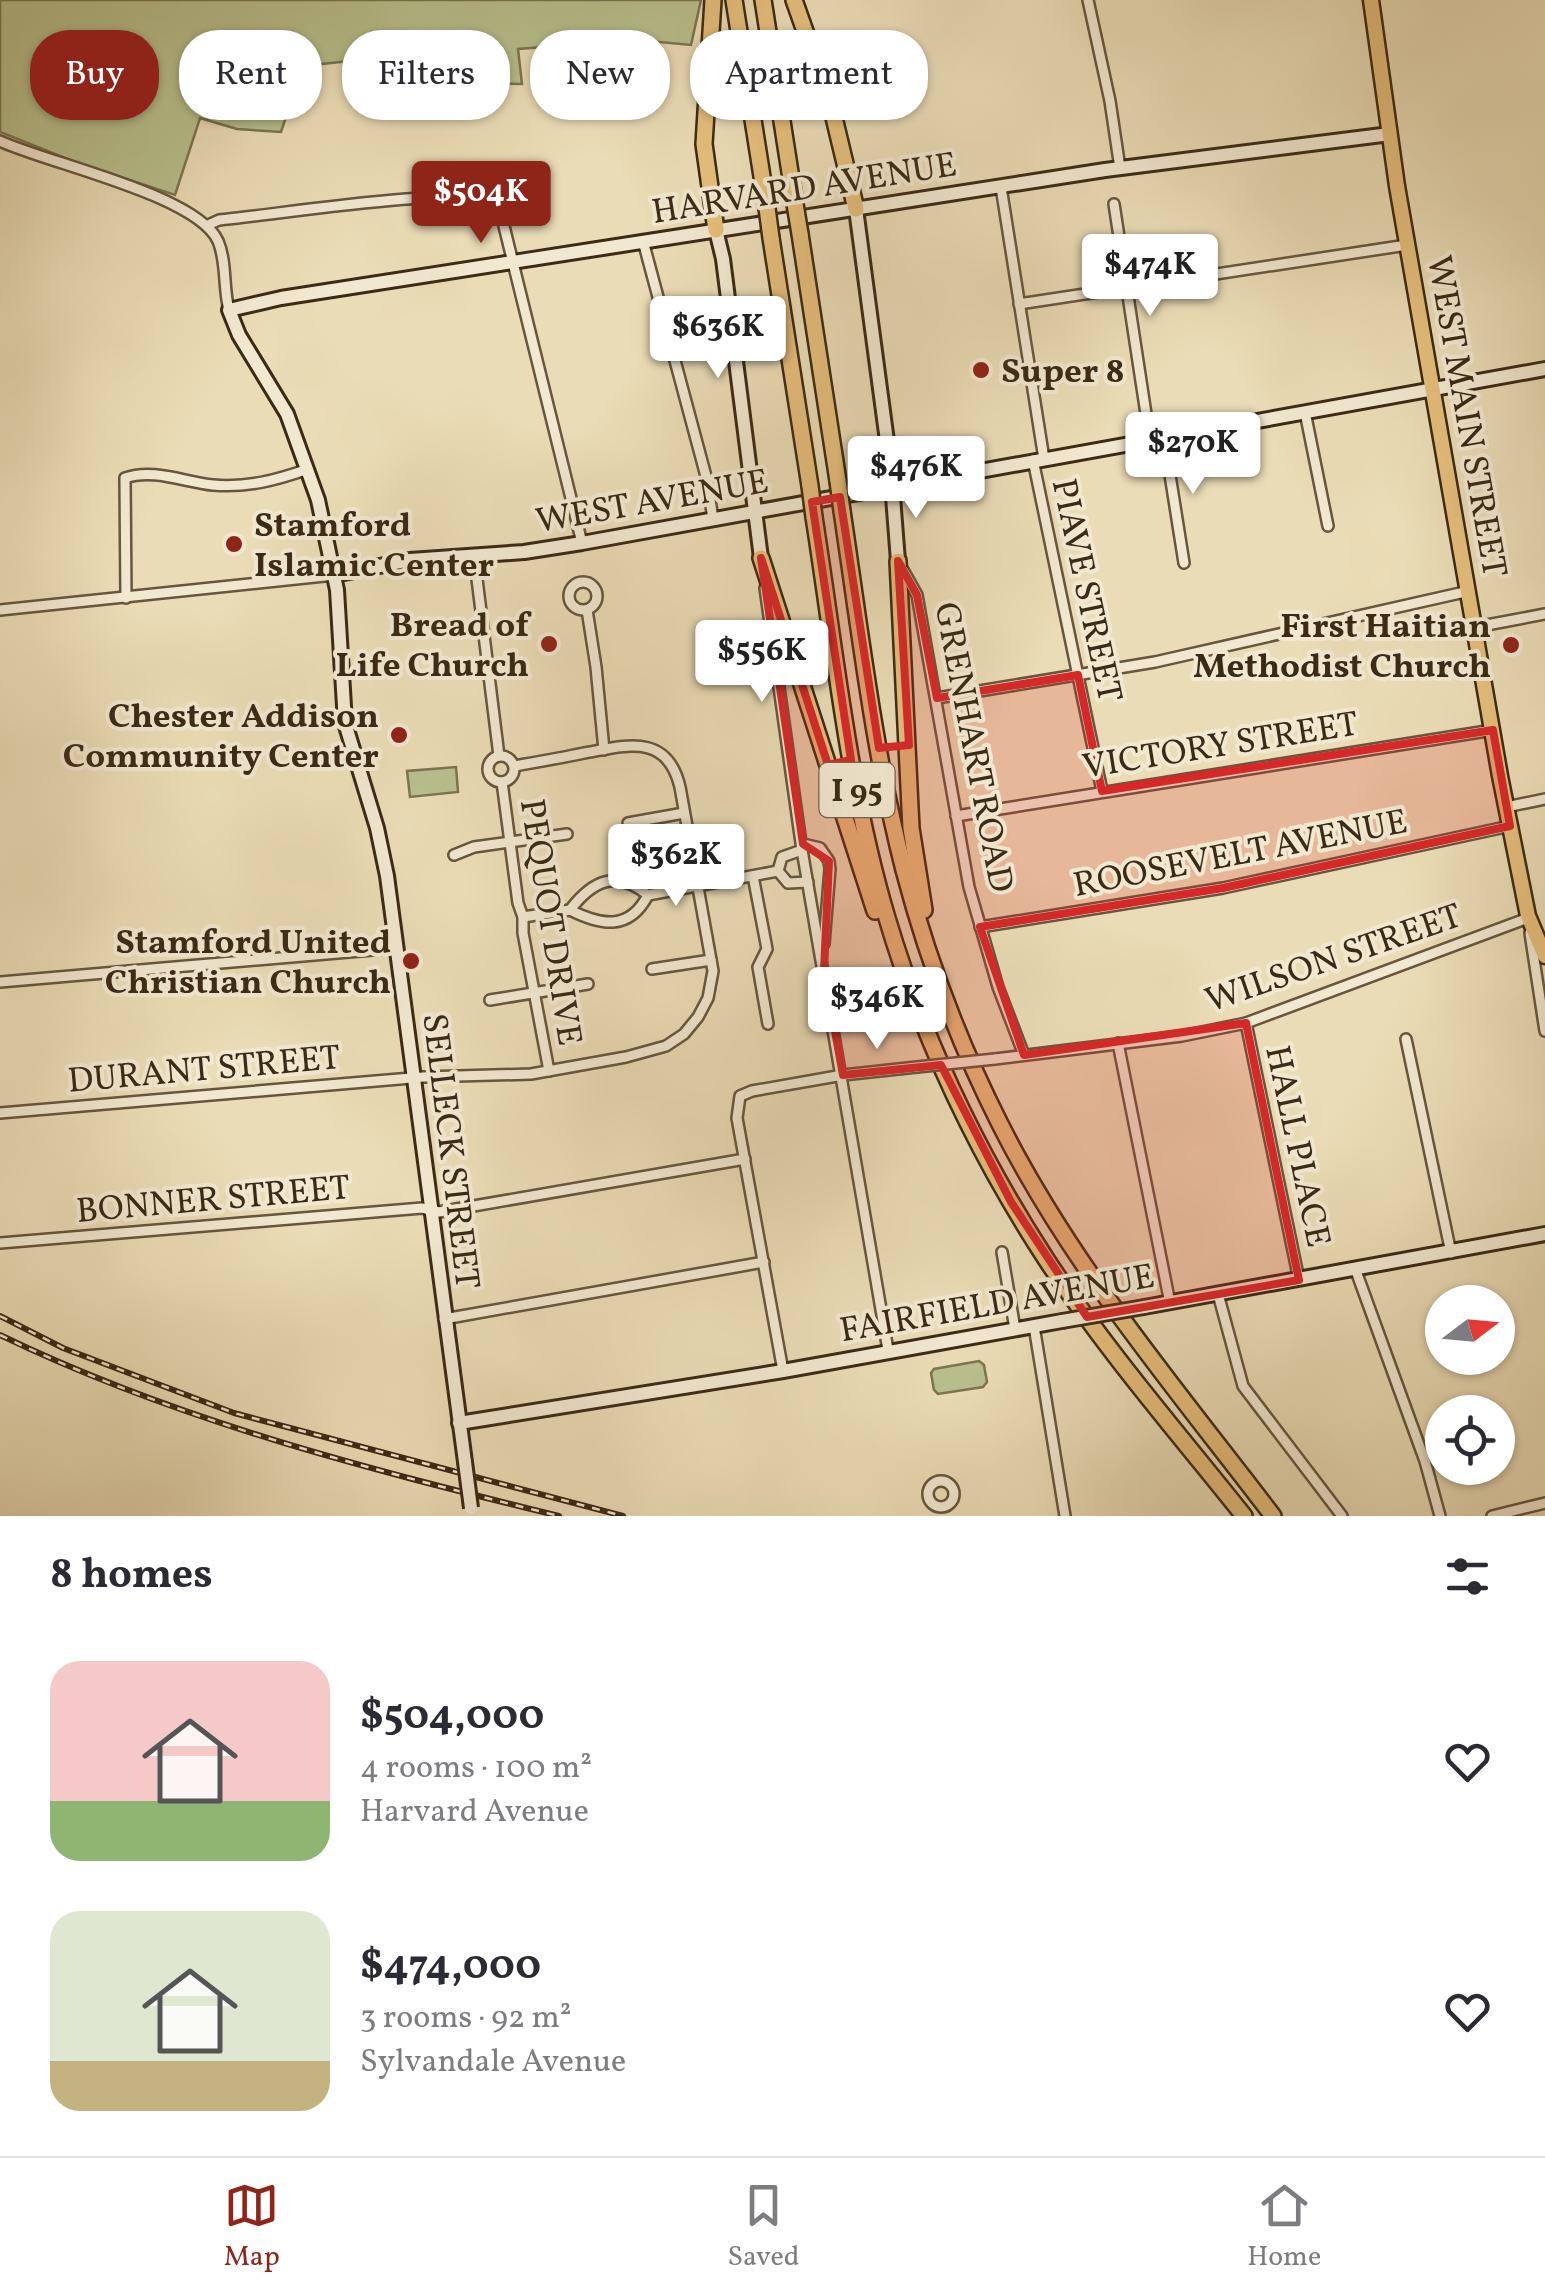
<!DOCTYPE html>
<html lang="en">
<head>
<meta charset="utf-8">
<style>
  :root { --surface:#fff; --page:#f7f7f7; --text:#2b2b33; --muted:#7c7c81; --line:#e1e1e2; --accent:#8f2418 }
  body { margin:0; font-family:Vollkorn,serif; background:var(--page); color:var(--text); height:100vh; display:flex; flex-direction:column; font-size:38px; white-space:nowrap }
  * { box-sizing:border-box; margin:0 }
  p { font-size:32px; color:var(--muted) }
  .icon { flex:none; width:55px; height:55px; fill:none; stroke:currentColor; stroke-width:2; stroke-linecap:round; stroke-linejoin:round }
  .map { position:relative; height:1516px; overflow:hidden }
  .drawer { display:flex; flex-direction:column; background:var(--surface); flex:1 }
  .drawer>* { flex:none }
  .hud { position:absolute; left:30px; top:30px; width:1000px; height:90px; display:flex; gap:20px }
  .needle { width:65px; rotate:74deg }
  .buttons { position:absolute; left:1425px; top:1285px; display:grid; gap:20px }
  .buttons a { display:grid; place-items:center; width:90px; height:90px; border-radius:50%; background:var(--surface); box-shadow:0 2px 8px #0004; font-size:50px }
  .price { position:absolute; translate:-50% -85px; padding:0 22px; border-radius:10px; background:#fff; color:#222; font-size:32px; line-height:65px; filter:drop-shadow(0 2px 5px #0008) }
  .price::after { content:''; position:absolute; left:50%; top:60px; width:30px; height:22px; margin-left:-15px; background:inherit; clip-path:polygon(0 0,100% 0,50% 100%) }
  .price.current { background:var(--accent); color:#fff }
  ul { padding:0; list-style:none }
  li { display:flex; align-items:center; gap:30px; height:250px; padding:0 50px }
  li span { display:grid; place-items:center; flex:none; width:280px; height:200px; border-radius:30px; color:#555 }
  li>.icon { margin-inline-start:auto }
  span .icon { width:120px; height:120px; fill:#fffc; stroke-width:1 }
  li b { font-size:42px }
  h2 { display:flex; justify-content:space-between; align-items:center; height:120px; padding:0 50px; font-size:42px }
  .pill { padding:0 35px; border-radius:40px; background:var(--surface); box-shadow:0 2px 8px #0004; font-size:35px; line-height:90px }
  .pill.current { background:var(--accent); color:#fff }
  .tab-bar { display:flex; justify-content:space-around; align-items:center; height:140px; border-top:2px solid var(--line); background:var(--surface); font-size:28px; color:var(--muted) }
  .tab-bar a { display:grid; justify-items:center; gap:5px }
  .tab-bar .current { color:var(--accent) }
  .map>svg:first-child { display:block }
  .green { fill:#b8c08d; stroke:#7a7551; stroke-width:2.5 }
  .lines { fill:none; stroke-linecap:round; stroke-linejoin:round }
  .street-casing { stroke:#67563d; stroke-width:14 }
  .secondary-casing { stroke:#3b2a15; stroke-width:18 }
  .primary-casing { stroke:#3b2a15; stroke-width:19 }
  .highway-casing { stroke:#3b2a15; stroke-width:20 }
  .street { stroke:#f1e8d0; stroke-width:9 }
  .secondary { stroke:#f1e8d0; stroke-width:12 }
  .primary { stroke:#e5be7b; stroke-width:14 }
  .highway { stroke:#e5be7b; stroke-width:15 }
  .rail-casing { stroke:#3b2a15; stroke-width:6 }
  .rail { stroke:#f1e8d0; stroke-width:2.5; stroke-dasharray:8; stroke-linecap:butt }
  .street-bridge-casing { stroke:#67563d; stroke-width:14; stroke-linecap:butt }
  .secondary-bridge-casing { stroke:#3b2a15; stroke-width:18; stroke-linecap:butt }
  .highway-bridge-casing { stroke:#3b2a15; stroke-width:20; stroke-linecap:butt }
  .street-bridge { stroke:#f1e8d0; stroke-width:9 }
  .secondary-bridge { stroke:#f1e8d0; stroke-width:12 }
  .highway-bridge { stroke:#e5be7b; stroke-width:15 }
  .marked { fill:#d62828; fill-opacity:0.2; stroke:#d62828; stroke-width:8; stroke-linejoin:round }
  .poi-dot { fill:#8f2418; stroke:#f1e8d0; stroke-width:4 }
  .labels { text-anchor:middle; stroke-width:8; stroke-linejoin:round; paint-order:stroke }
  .shield { fill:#f1e8d0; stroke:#72634d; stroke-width:2.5 }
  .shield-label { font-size:32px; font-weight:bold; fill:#3b2a15 }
  .street-label { font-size:35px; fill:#3b2a15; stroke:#f1e8d0 }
  .poi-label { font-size:35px; font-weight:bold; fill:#3b2a15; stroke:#f1e8d0; text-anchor:end }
</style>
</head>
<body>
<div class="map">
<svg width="1545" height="1516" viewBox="0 0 1545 1516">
  <rect width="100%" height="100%" fill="#eadcb6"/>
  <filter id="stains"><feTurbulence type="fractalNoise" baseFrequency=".002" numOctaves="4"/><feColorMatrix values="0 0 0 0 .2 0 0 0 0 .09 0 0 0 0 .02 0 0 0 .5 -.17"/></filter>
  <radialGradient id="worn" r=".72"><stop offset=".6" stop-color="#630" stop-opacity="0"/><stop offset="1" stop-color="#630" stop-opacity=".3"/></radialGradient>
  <g class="green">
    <polygon points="0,0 701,0 691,45 638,40 518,49 522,84 451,83 397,56 303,66 281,132 237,129 200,118 175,195 75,162 0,132"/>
    <polygon points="456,767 458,792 410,797 407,771"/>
    <polygon points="979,1361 984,1365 987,1382 983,1387 938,1394 934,1390 931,1373 934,1369"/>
  </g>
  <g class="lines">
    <defs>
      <g id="street">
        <polyline points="1088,0 1110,101 1120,168"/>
        <path d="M0 141C50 164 197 195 218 241 227 262 223 288 229 310"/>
        <polyline points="1001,187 1044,459"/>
        <polyline points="1114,204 1150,440"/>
        <path d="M208 225 219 220C267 216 461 185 493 202L503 222 582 543"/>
        <polyline points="643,241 707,480 713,519"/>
        <polyline points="1019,304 1407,245"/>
        <polyline points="1305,412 1328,526"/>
        <polyline points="1164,437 1184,563"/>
        <polyline points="1033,460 1102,791"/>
        <polyline points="474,555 499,756"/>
        <polyline points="903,570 917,595 969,887 998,987 1024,1055"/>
        <circle cx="583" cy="596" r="14"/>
        <polyline points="765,588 802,850 888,1350"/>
        <path d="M126 598 125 478C153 468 184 482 213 485 247 488 277 480 308 469"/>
        <polyline points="0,610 334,575"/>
        <polyline points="587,610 596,667 604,750"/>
        <polyline points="1476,627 1545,614"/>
        <polyline points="937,698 1155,662 1469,591"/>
        <circle cx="501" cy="769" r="13"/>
        <polyline points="502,782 518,903 523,917 523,933 549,1071"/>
        <polyline points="1506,807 1545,799"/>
        <polyline points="956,816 1493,730"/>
        <polyline points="628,823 684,813"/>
        <polyline points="803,844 820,848 829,861 830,869 824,944"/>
        <polyline points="454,855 474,847 567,834"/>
        <polyline points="778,871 788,883 808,882"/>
        <polyline points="778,871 782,857 802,850"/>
        <polyline points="753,876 767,949 758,967 768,1024"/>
        <polyline points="648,895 778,871"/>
        <path d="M570 910C592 881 616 869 648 895"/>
        <path d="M570 910C600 925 629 932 648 895"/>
        <polyline points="523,917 570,910"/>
        <polyline points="980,927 1223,888 1510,826"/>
        <polyline points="1530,933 1545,1031"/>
        <polyline points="652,969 711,960"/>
        <polyline points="0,982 396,948"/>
        <polyline points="490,1000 588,984"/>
        <polyline points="1246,1023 1299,1280"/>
        <polyline points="1406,1039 1451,1253"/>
        <polyline points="1118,1043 1170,1303"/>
        <polyline points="995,1059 1182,1036 1246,1023 1528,918"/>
        <path d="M0 1113 423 1077 531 1074 626 1057 666 1046 684 1034 698 1017 708 998 713 971 680 787C667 732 625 746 584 753 561 758 537 762 514 766"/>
        <polyline points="0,1243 422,1208 439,1212 745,1159"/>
        <polyline points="1002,1252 1015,1329"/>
        <polyline points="1356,1271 1425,1461 1440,1516"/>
        <polyline points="1218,1294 1243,1386 1342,1516"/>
        <polyline points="444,1319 764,1262"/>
        <polyline points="1034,1326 1065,1516"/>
        <polyline points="783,1371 737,1118 740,1096 752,1091 843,1075 917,1067"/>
        <circle cx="941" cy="1494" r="13"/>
        <polyline points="1492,1516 1545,1503"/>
      </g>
      <g id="secondary">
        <polyline points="856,209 891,471 898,561"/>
        <polyline points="716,230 723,259 761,558"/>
        <polyline points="334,575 410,560 524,552 582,543 1545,369"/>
        <polyline points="1144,1307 1545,1234"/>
        <polyline points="459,1423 783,1371 1062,1321"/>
        <polyline points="465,1462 387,876 377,828 345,723 337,590 318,500 287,414 239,335 229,310 281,298 1105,170 1390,134"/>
      </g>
      <polyline id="primary" points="1371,0 1397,186 1500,776 1528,916 1545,956"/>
      <g id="highway">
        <polyline points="713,0 704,144 716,230"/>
        <polyline points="734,0 767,208"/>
        <polyline points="763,0 795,204"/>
        <polyline points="794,0 831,105 856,209"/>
        <polyline points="800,234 838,481"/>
        <polyline points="771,238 810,486"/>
        <path d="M842 511C860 631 874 753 904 870 927 958 959 1043 1000 1124 1072 1267 1177 1390 1273 1516"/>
        <path d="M814 517C835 650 848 787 887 918 923 1039 977 1153 1046 1259 1105 1349 1177 1432 1244 1516"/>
        <polyline points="761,558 875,911"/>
        <polyline points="898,561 911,828 924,910"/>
      </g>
    </defs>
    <use href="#street" class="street-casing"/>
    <use href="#secondary" class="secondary-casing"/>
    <use href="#primary" class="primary-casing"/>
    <use href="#highway" class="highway-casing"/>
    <use href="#street" class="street"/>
    <use href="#secondary" class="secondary"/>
    <use href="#primary" class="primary"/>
    <use href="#highway" class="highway"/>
    <defs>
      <g id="rail">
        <polyline points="0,1316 63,1348 234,1413 623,1516"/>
        <path d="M0 1335C178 1421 368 1469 559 1516"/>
      </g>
    </defs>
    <use href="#rail" class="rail-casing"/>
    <use href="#rail" class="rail"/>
    <defs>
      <polyline id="street-bridge" points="917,1067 995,1059"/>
      <g id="secondary-bridge">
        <polyline points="1062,1321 1144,1307"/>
        <polyline points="465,1462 471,1508"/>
      </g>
      <g id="highway-bridge">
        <polyline points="795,204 800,234"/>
        <polyline points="767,208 771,238"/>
        <polyline points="838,481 842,511"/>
        <polyline points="810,486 814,517"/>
      </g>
    </defs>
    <use href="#street-bridge" class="street-bridge-casing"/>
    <use href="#secondary-bridge" class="secondary-bridge-casing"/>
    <use href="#highway-bridge" class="highway-bridge-casing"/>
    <use href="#street-bridge" class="street-bridge"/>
    <use href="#secondary-bridge" class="secondary-bridge"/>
    <use href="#highway-bridge" class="highway-bridge"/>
  </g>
  <path class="marked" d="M840 497 879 748 909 745 898 561 917 595 937 698 1078 675 1102 791 1493 730 1510 826 1223 888 980 927 1024 1055 1246 1023 1299 1280 1087 1317 1011 1202 941 1065 843 1075 824 971 829 861 803 844 761 558 828 765 851 760 812 502Z"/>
  <g class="poi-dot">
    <circle cx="981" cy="370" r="10"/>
    <circle cx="234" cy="544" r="10"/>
    <circle cx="549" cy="644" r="10"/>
    <circle cx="1511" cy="645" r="10"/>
    <circle cx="399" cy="735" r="10"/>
    <circle cx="411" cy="961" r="10"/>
  </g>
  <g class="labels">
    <rect class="shield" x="819.5" y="763" width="75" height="54" rx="8"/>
    <g class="shield-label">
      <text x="857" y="801">I 95</text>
    </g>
    <g class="street-label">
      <text transform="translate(804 187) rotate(-9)" y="12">HARVARD AVENUE</text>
      <text transform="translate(1468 416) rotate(80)" y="12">WEST MAIN STREET</text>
      <text transform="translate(652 500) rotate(-10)" y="12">WEST AVENUE</text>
      <text transform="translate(1088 590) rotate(78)" y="12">PIAVE STREET</text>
      <text transform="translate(1220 744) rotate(-9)" y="12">VICTORY STREET</text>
      <text transform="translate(975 747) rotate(79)" y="12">GRENHART ROAD</text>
      <text transform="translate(1240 852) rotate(-11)" y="12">ROOSEVELT AVENUE</text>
      <text transform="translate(552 922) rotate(81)" y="12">PEQUOT DRIVE</text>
      <text transform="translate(1333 957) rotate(-19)" y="12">WILSON STREET</text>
      <text transform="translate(204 1068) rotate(-5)" y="12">DURANT STREET</text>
      <text transform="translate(1299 1146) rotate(78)" y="12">HALL PLACE</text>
      <text transform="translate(452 1151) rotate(83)" y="12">SELLECK STREET</text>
      <text transform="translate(213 1198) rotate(-5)" y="12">BONNER STREET</text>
      <text transform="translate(997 1302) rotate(-10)" y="12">FAIRFIELD AVENUE</text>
    </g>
    <g class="poi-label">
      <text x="1001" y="382" text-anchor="start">Super 8</text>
      <text x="254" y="536" text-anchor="start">Stamford<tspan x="254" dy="40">Islamic Center</tspan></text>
      <text x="529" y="636">Bread of<tspan x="529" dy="40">Life Church</tspan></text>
      <text x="1491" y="637">First Haitian<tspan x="1491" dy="40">Methodist Church</tspan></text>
      <text x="379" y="727">Chester Addison<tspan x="379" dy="40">Community Center</tspan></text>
      <text x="391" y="953">Stamford United<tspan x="391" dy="40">Christian Church</tspan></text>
    </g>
  </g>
  <rect width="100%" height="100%" filter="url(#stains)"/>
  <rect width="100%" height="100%" fill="url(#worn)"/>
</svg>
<div class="buttons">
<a><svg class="needle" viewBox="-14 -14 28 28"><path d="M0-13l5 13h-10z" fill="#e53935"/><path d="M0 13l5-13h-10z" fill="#7c7c81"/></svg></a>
<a><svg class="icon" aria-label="locate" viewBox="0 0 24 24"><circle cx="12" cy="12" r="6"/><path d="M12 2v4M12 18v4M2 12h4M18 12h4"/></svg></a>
</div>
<b class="price current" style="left:481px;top:246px">$504K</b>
<b class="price" style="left:1150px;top:319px">$474K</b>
<b class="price" style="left:718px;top:381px">$636K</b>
<b class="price" style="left:1193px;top:497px">$270K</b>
<b class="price" style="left:916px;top:521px">$476K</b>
<b class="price" style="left:762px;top:705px">$556K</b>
<b class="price" style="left:676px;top:909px">$362K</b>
<b class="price" style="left:877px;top:1052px">$346K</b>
<div class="hud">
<a class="pill current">Buy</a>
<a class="pill">Rent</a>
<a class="pill">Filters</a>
<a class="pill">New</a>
<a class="pill">Apartment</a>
</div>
</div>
<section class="drawer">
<h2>8 homes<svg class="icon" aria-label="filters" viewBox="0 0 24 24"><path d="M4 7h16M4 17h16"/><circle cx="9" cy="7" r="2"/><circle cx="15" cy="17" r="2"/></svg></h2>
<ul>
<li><span style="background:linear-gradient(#f6c9c9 70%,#8fb573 0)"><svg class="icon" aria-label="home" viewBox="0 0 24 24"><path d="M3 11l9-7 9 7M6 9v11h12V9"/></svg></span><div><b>$504,000</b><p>4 rooms · 100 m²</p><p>Harvard Avenue</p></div><svg class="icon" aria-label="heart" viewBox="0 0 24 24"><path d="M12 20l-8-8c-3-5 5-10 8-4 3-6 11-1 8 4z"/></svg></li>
<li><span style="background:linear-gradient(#dfe7d0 75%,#c2b280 0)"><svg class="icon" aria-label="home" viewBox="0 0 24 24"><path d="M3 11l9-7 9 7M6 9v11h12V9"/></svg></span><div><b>$474,000</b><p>3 rooms · 92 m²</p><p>Sylvandale Avenue</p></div><svg class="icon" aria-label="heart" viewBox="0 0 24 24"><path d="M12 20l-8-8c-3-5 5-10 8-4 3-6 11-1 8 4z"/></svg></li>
</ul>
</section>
<nav class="tab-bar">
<a class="current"><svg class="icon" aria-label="map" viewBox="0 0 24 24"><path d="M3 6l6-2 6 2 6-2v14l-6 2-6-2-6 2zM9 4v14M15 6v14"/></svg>Map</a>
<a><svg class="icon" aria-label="saved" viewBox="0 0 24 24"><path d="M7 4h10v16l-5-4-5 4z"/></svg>Saved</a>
<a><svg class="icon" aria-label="home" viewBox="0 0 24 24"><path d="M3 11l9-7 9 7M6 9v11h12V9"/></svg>Home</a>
</nav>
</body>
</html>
